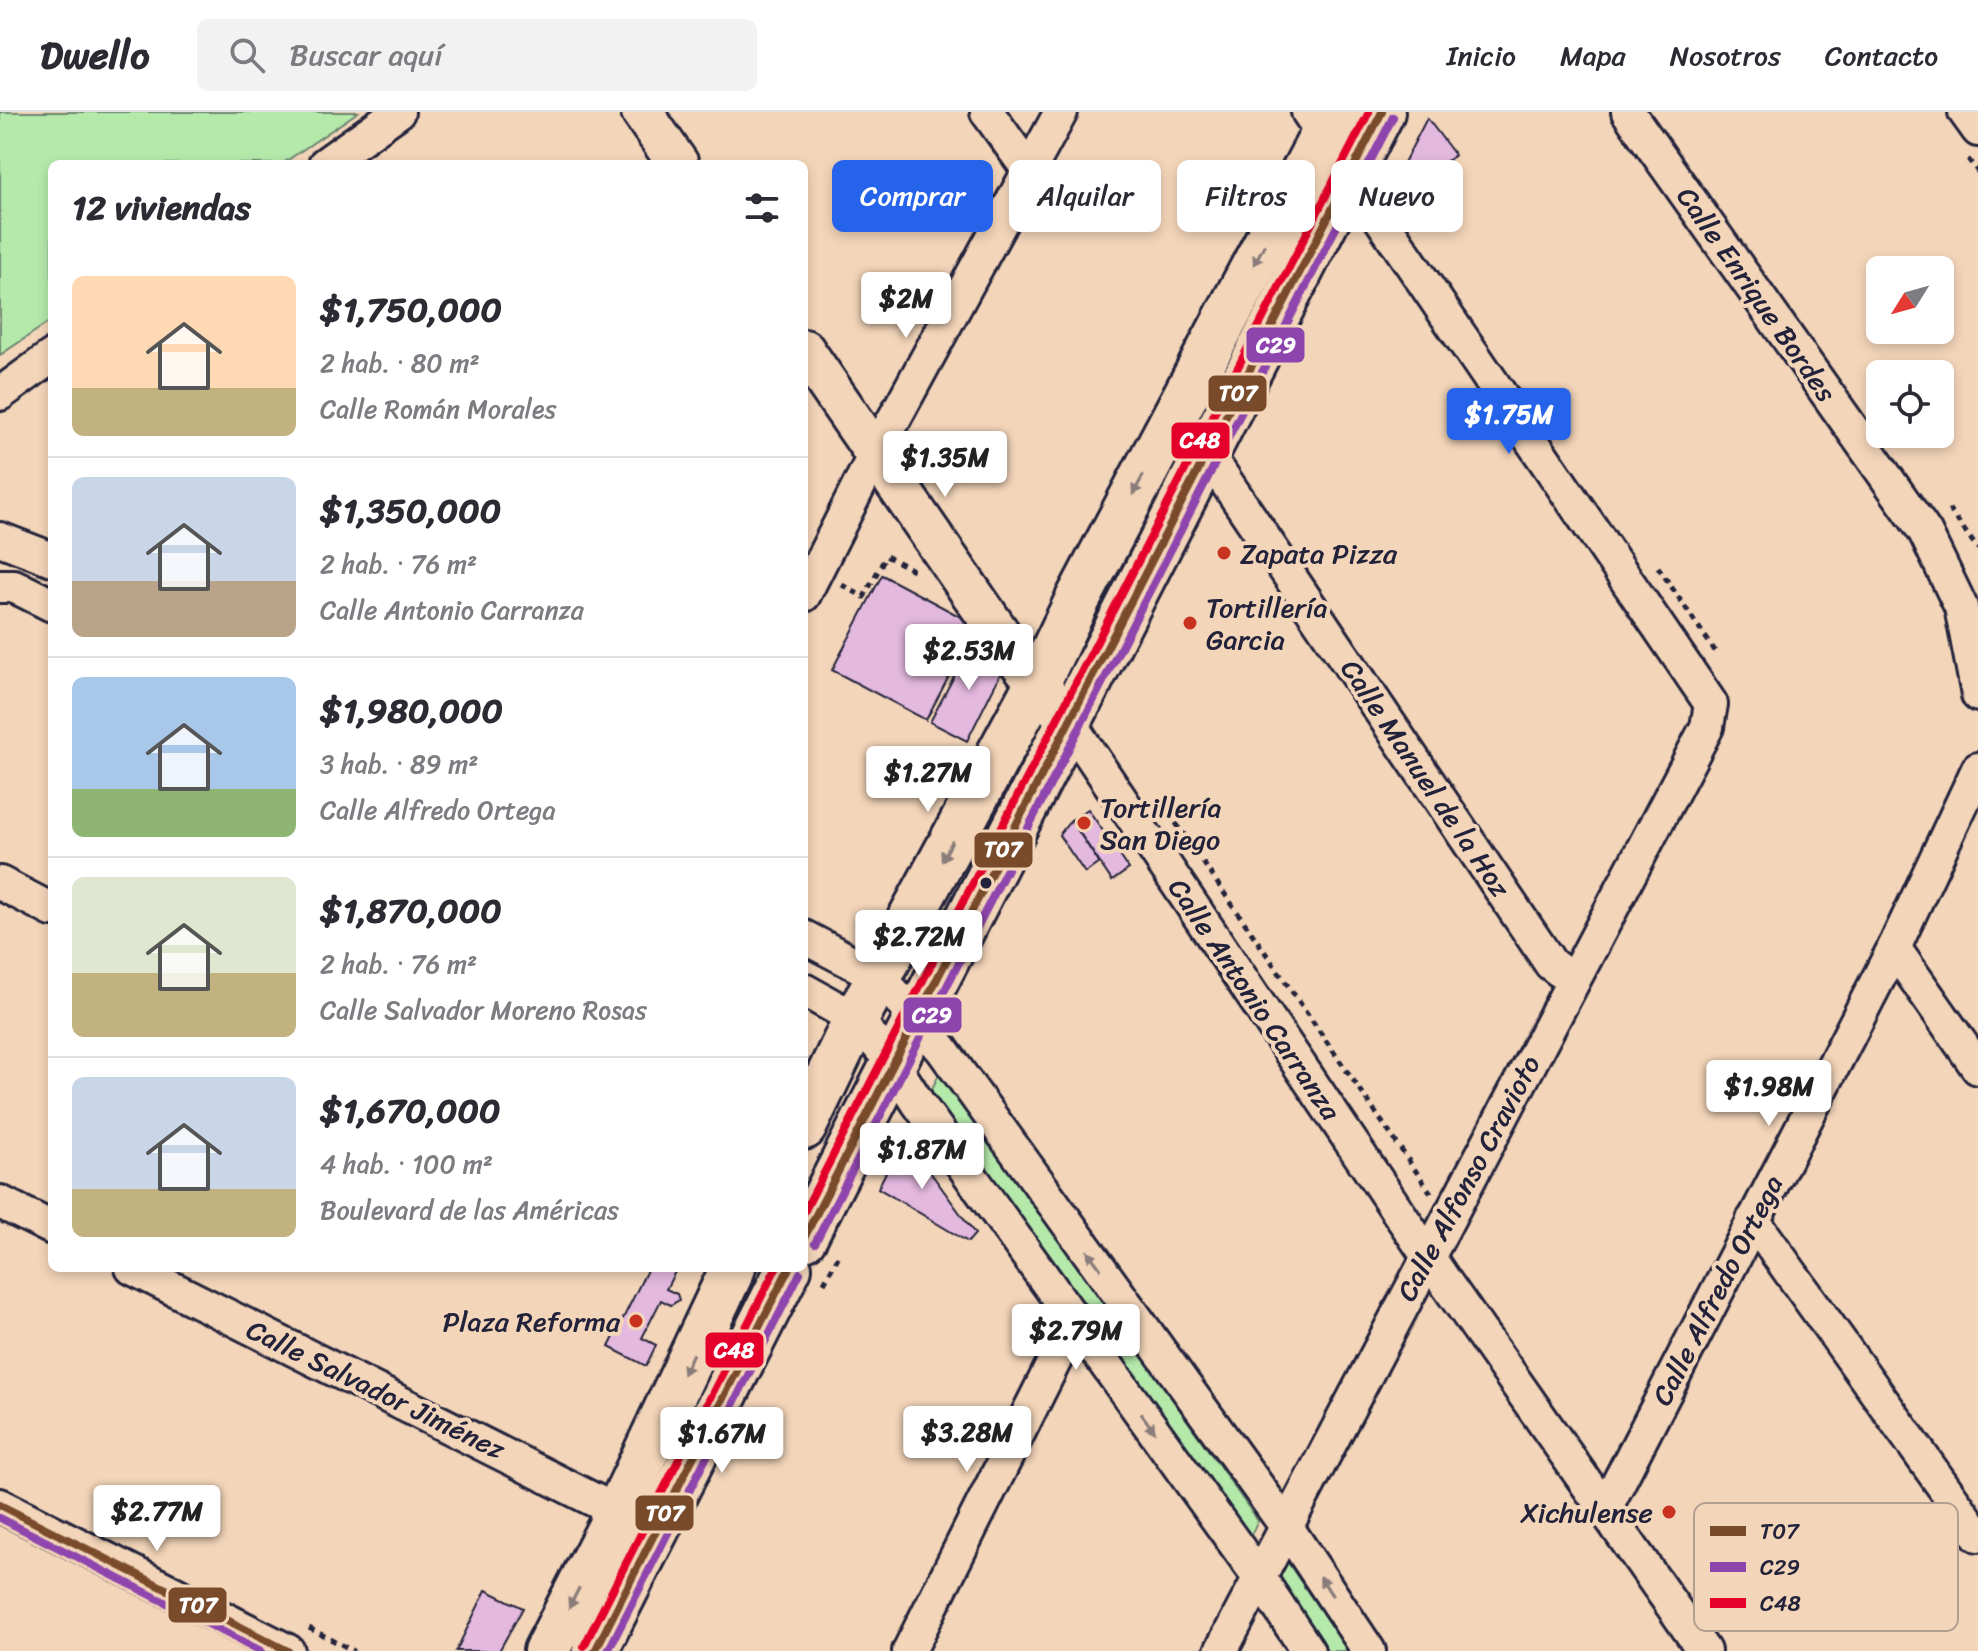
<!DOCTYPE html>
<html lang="es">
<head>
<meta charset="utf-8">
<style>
  :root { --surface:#fff; --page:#f2f2f3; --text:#2b2b33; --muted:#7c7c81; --line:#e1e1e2; --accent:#2563eb }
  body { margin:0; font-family:Sriracha,sans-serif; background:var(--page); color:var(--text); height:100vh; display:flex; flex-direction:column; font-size:30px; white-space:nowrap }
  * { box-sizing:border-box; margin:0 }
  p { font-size:26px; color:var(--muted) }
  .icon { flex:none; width:44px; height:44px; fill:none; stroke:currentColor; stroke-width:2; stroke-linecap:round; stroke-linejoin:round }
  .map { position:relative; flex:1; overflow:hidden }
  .panel { position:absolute; left:48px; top:48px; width:760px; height:1112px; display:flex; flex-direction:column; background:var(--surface); border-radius:12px; box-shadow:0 4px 12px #0003 }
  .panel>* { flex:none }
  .guide { position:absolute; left:832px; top:48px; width:760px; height:72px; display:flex; gap:16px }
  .needle { width:52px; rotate:233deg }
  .buttons { position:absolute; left:1866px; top:144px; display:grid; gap:16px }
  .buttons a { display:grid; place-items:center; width:88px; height:88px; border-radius:12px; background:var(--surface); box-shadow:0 4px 12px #0003; font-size:40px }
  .price { position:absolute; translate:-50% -68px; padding:0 18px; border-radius:8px; background:#fff; color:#222; font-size:26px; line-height:52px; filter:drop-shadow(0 2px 4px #0008) }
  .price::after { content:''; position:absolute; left:50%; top:48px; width:24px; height:18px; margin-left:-12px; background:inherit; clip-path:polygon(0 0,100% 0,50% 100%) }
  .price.selected { background:var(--accent); color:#fff }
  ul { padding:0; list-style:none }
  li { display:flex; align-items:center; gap:24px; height:200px; padding:0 24px }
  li+li { border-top:2px solid var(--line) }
  li span { display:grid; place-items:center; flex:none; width:224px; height:160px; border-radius:12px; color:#555 }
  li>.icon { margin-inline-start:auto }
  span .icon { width:96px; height:96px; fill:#fffc; stroke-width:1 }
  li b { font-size:34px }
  h2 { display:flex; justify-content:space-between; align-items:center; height:96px; padding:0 24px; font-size:34px }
  .pill { padding:0 28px; border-radius:12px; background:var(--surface); box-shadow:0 4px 12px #0003; font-size:28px; line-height:72px }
  .pill.selected { background:var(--accent); color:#fff }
  header { display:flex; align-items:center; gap:48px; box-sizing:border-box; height:112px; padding:0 40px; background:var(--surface); border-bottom:2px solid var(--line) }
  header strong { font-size:38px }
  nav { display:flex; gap:44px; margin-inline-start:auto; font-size:28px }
  .search { width:560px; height:72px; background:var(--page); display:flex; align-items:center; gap:20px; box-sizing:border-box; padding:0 28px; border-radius:12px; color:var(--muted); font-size:30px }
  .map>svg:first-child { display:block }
  .green { fill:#b5e9aa; stroke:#6c8672; stroke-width:2 }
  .building { fill:#e4b9e0; stroke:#22223b; stroke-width:2 }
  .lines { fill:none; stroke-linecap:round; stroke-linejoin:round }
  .minor-casing { stroke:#22223b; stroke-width:38 }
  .tertiary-casing { stroke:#22223b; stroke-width:46 }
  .secondary-casing { stroke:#22223b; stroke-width:50 }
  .path { stroke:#22223b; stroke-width:5; stroke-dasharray:6 6; stroke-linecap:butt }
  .minor { stroke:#f3d5b9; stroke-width:32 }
  .tertiary { stroke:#f3d5b9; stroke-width:40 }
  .secondary { stroke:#f3d5b9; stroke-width:44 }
  .bus-1-casing { stroke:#f3d5b9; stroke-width:14 }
  .bus-2-casing { stroke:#f3d5b9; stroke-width:14 }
  .bus-3-casing { stroke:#f3d5b9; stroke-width:14 }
  .bus-1 { stroke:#7a4b2a; stroke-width:8 }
  .bus-2 { stroke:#8e44ad; stroke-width:8 }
  .bus-3 { stroke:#e4002b; stroke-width:8 }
  .oneway { fill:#8a7c7a }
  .poi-dot { fill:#c8321e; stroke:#f3d5b9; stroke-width:3 }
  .bus-dot { fill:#22223b; stroke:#f3d5b9; stroke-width:3 }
  .labels { text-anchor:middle; stroke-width:8; stroke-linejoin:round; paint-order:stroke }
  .street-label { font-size:28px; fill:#22223b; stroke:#f3d5b9 }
  .poi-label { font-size:28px; fill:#22223b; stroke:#f3d5b9; text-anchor:start }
  .key { fill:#f3d5b9; stroke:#b49f93; stroke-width:2 }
  .key-label { font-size:22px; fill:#22223b }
  .line-badge { stroke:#f3d5b9; stroke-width:3 }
  .badge-label { font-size:22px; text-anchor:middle; font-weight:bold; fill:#fff }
</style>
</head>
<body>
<header>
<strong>Dwello</strong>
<div class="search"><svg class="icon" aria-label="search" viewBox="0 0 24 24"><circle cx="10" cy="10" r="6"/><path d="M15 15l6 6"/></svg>Buscar aquí</div>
<nav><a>Inicio</a><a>Mapa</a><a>Nosotros</a><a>Contacto</a></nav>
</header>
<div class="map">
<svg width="1978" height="1539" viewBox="0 0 1978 1539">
  <rect width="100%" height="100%" fill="#f3d5b9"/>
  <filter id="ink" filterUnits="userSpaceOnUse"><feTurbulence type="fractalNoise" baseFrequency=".0125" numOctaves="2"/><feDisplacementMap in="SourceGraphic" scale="16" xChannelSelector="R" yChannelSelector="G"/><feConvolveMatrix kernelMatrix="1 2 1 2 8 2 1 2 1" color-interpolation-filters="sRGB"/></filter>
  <g filter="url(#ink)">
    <g class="green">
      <polygon points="0,0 358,0 282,52 52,52 52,208 0,243"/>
      <polygon points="941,958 1258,1409 1245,1434 928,985"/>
      <polygon points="1282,1442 1348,1539 1318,1539 1268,1465"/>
    </g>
    <g class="building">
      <polygon points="1427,6 1455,43 1400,82 1393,72"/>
      <polygon points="882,463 976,513 926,608 832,558"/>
      <polygon points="972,530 1007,549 967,629 930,610"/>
      <polygon points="1088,697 1129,757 1112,769 1071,708"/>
      <polygon points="1071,708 1099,751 1085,761 1059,723"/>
      <polygon points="904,1024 975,1122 968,1130 878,1076"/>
      <polygon points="648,1156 677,1156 666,1177 677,1182 679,1188 671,1193 661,1188 642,1226 656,1233 646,1254 609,1235"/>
      <polygon points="486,1478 523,1496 499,1539 456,1539"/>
    </g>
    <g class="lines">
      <defs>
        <g id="minor">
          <polyline points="987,0 1030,60"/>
          <polyline points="1628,0 1925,420 1961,495 1978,583"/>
          <polyline points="1965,0 1978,18"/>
          <polyline points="325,52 398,0"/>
          <polyline points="0,282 52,244"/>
          <polyline points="1206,340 1551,852 1572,868"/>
          <polyline points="0,427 52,447"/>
          <polyline points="0,474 14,474 52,493"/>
          <polyline points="804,483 875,342 1061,0"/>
          <polyline points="1070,612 1446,1171 1704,1539"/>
          <polyline points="0,771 52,798"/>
          <polyline points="804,825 880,865 942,937 1286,1414 1369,1539"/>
          <polyline points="1894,836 1978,956"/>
          <polyline points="804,878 856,907 892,950 918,991 1259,1465 1308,1539"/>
          <polyline points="0,1090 52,1116"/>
          <polyline points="1753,1108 1978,1423"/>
          <polyline points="132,1156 618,1400"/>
          <polyline points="0,1393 288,1539"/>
          <polyline points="1605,1397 1894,836 1978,657"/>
          <polyline points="909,1539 1074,1210"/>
          <polyline points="1221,1539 1707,615 1711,592 1308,0"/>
        </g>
        <g id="tertiary">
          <polyline points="642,0 678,52"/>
          <polyline points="804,238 1012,540 1070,612"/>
        </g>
        <g id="secondary">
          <polyline points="804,1015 856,907 1037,572 1077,489 1335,0"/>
          <polyline points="804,1126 1382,0"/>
          <polyline points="546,1539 618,1400 733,1156"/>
          <polyline points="595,1539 789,1156"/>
        </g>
      </defs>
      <use href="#minor" class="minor-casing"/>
      <use href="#tertiary" class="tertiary-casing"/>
      <use href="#secondary" class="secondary-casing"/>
      <g class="path">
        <polyline points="1968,47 1978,60"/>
        <polyline points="1949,397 1978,437"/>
        <polyline points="1658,455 1715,539"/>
        <polyline points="842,473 864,485 886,444 913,458"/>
        <polyline points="1169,701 1431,1081"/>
        <polyline points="824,1171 838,1145"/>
        <polyline points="309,1516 354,1539"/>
      </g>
      <use href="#minor" class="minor"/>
      <use href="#tertiary" class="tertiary"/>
      <use href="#secondary" class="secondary"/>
      <defs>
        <g id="bus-1">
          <polyline points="804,1126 1382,0"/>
          <polyline points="0,1393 288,1539"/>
          <polyline points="595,1539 789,1156"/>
        </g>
        <g id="bus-2">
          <polyline points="815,1131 1393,5"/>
          <polyline points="0,1406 261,1539"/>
          <polyline points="608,1539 800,1161"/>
        </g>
        <g id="bus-3">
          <polyline points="804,1100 1369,0"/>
          <polyline points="584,1534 776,1156"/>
        </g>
      </defs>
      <use href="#bus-1" class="bus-1-casing"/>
      <use href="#bus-2" class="bus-2-casing"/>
      <use href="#bus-3" class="bus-3-casing"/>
      <use href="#bus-1" class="bus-1"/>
      <use href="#bus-2" class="bus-2"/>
      <use href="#bus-3" class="bus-3"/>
    </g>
    <defs><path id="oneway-solid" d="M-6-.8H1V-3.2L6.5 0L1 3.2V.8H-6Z" transform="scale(2)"/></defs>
    <g class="oneway">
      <use href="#oneway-solid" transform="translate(1259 143) rotate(118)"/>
      <use href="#oneway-solid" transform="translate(1138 373) rotate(118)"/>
      <use href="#oneway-solid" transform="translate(947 739) rotate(118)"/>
      <use href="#oneway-solid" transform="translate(1094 1148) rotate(-126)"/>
      <use href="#oneway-solid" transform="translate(688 1252) rotate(115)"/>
      <use href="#oneway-solid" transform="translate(1148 1311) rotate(54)"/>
      <use href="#oneway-solid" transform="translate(1326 1474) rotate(-123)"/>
      <use href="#oneway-solid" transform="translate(574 1486) rotate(117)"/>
    </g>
  </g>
  <g class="poi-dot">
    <circle cx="1224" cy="441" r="8"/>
    <circle cx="1190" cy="511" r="8"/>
    <circle cx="1084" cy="711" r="8"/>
    <circle cx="636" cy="1209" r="8"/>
    <circle cx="1669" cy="1400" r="8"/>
  </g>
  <circle class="bus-dot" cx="986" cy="771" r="7"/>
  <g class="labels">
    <g class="street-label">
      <text transform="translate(1757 182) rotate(55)" y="10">Calle Enrique Bordes</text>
      <text transform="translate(1426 666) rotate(56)" y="10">Calle Manuel de la Hoz</text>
      <text transform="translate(1255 887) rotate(56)" y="10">Calle Antonio Carranza</text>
      <text transform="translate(1468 1066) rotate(-62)" y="10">Calle Alfonso Cravioto</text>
      <text transform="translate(1717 1178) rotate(-63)" y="10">Calle Alfredo Ortega</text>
      <text transform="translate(376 1277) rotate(26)" y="10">Calle Salvador Jiménez</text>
    </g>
    <g class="poi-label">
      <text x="1240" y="451">Zapata Pizza</text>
      <text x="1206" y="505">Tortillería<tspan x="1206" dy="32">Garcia</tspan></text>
      <text x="1100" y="705">Tortillería<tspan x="1100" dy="32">San Diego</tspan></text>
      <text x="620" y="1219" text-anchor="end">Plaza Reforma</text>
      <text x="1653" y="1410" text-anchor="end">Xichulense</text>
    </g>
  </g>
  <rect x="1694" y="1391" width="264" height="128" rx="12" class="key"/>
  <rect x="1710" y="1414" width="36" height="10" fill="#7a4b2a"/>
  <rect x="1710" y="1450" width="36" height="10" fill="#8e44ad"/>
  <rect x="1710" y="1486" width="36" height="10" fill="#e4002b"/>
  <g class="key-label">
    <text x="1760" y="1427">T07</text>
    <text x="1760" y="1463">C29</text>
    <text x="1760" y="1499">C48</text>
  </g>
  <g class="line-badge">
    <rect x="1245" y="214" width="61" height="38" rx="8" fill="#8e44ad"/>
    <rect x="1207" y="262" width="61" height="39" rx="8" fill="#7a4b2a"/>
    <rect x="1170" y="309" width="61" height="39" rx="8" fill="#e4002b"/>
    <rect x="973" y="719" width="61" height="38" rx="8" fill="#7a4b2a"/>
    <rect x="902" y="884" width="61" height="38" rx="8" fill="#8e44ad"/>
    <rect x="704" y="1219" width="61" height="38" rx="8" fill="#e4002b"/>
    <rect x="634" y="1382" width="61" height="38" rx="8" fill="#7a4b2a"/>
    <rect x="167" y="1474" width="61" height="38" rx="8" fill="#7a4b2a"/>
  </g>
  <g class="badge-label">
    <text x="1276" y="241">C29</text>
    <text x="1238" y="289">T07</text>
    <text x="1200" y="336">C48</text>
    <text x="1003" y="745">T07</text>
    <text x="932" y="911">C29</text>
    <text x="734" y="1246">C48</text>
    <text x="665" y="1409">T07</text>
    <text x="198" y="1501">T07</text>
  </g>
</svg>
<div class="buttons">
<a><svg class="needle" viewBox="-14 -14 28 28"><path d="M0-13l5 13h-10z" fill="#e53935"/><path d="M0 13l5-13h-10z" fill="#7c7c81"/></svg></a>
<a><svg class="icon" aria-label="locate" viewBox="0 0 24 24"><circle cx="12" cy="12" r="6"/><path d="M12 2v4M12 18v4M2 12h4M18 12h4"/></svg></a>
</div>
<b class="price" style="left:906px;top:228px">$2M</b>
<b class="price selected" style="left:1509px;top:344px">$1.75M</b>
<b class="price" style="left:945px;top:387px">$1.35M</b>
<b class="price" style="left:969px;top:580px">$2.53M</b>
<b class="price" style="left:928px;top:702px">$1.27M</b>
<b class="price" style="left:919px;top:866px">$2.72M</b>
<b class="price" style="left:1769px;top:1016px">$1.98M</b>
<b class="price" style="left:922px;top:1079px">$1.87M</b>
<b class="price" style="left:1076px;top:1260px">$2.79M</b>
<b class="price" style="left:967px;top:1362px">$3.28M</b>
<b class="price" style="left:722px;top:1363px">$1.67M</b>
<b class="price" style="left:157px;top:1441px">$2.77M</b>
<div class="guide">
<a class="pill selected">Comprar</a>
<a class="pill">Alquilar</a>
<a class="pill">Filtros</a>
<a class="pill">Nuevo</a>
</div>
<section class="panel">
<h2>12 viviendas<svg class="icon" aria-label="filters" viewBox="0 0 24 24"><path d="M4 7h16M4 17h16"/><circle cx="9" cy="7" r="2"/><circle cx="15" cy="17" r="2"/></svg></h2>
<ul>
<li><span style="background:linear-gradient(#ffd9b3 70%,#c2b280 0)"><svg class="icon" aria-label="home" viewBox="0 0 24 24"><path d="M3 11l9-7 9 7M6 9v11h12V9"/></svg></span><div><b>$1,750,000</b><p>2 hab. · 80 m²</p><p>Calle Román Morales</p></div></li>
<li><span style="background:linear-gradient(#c9d6e8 65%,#b9a48a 0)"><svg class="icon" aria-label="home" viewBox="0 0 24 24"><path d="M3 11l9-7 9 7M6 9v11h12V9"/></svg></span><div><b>$1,350,000</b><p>2 hab. · 76 m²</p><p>Calle Antonio Carranza</p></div></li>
<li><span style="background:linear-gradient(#a9c7e8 70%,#8fb573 0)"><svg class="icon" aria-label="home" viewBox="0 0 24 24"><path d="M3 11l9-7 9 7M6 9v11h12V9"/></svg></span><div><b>$1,980,000</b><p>3 hab. · 89 m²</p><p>Calle Alfredo Ortega</p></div></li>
<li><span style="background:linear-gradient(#dfe7d0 60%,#c2b280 0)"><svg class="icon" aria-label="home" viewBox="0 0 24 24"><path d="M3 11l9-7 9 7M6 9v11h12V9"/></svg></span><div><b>$1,870,000</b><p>2 hab. · 76 m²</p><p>Calle Salvador Moreno Rosas</p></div></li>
<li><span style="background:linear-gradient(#c9d6e8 70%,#c2b280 0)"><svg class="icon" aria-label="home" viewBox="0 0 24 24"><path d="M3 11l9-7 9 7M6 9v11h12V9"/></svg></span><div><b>$1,670,000</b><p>4 hab. · 100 m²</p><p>Boulevard de las Américas</p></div></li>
</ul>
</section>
</div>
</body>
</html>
